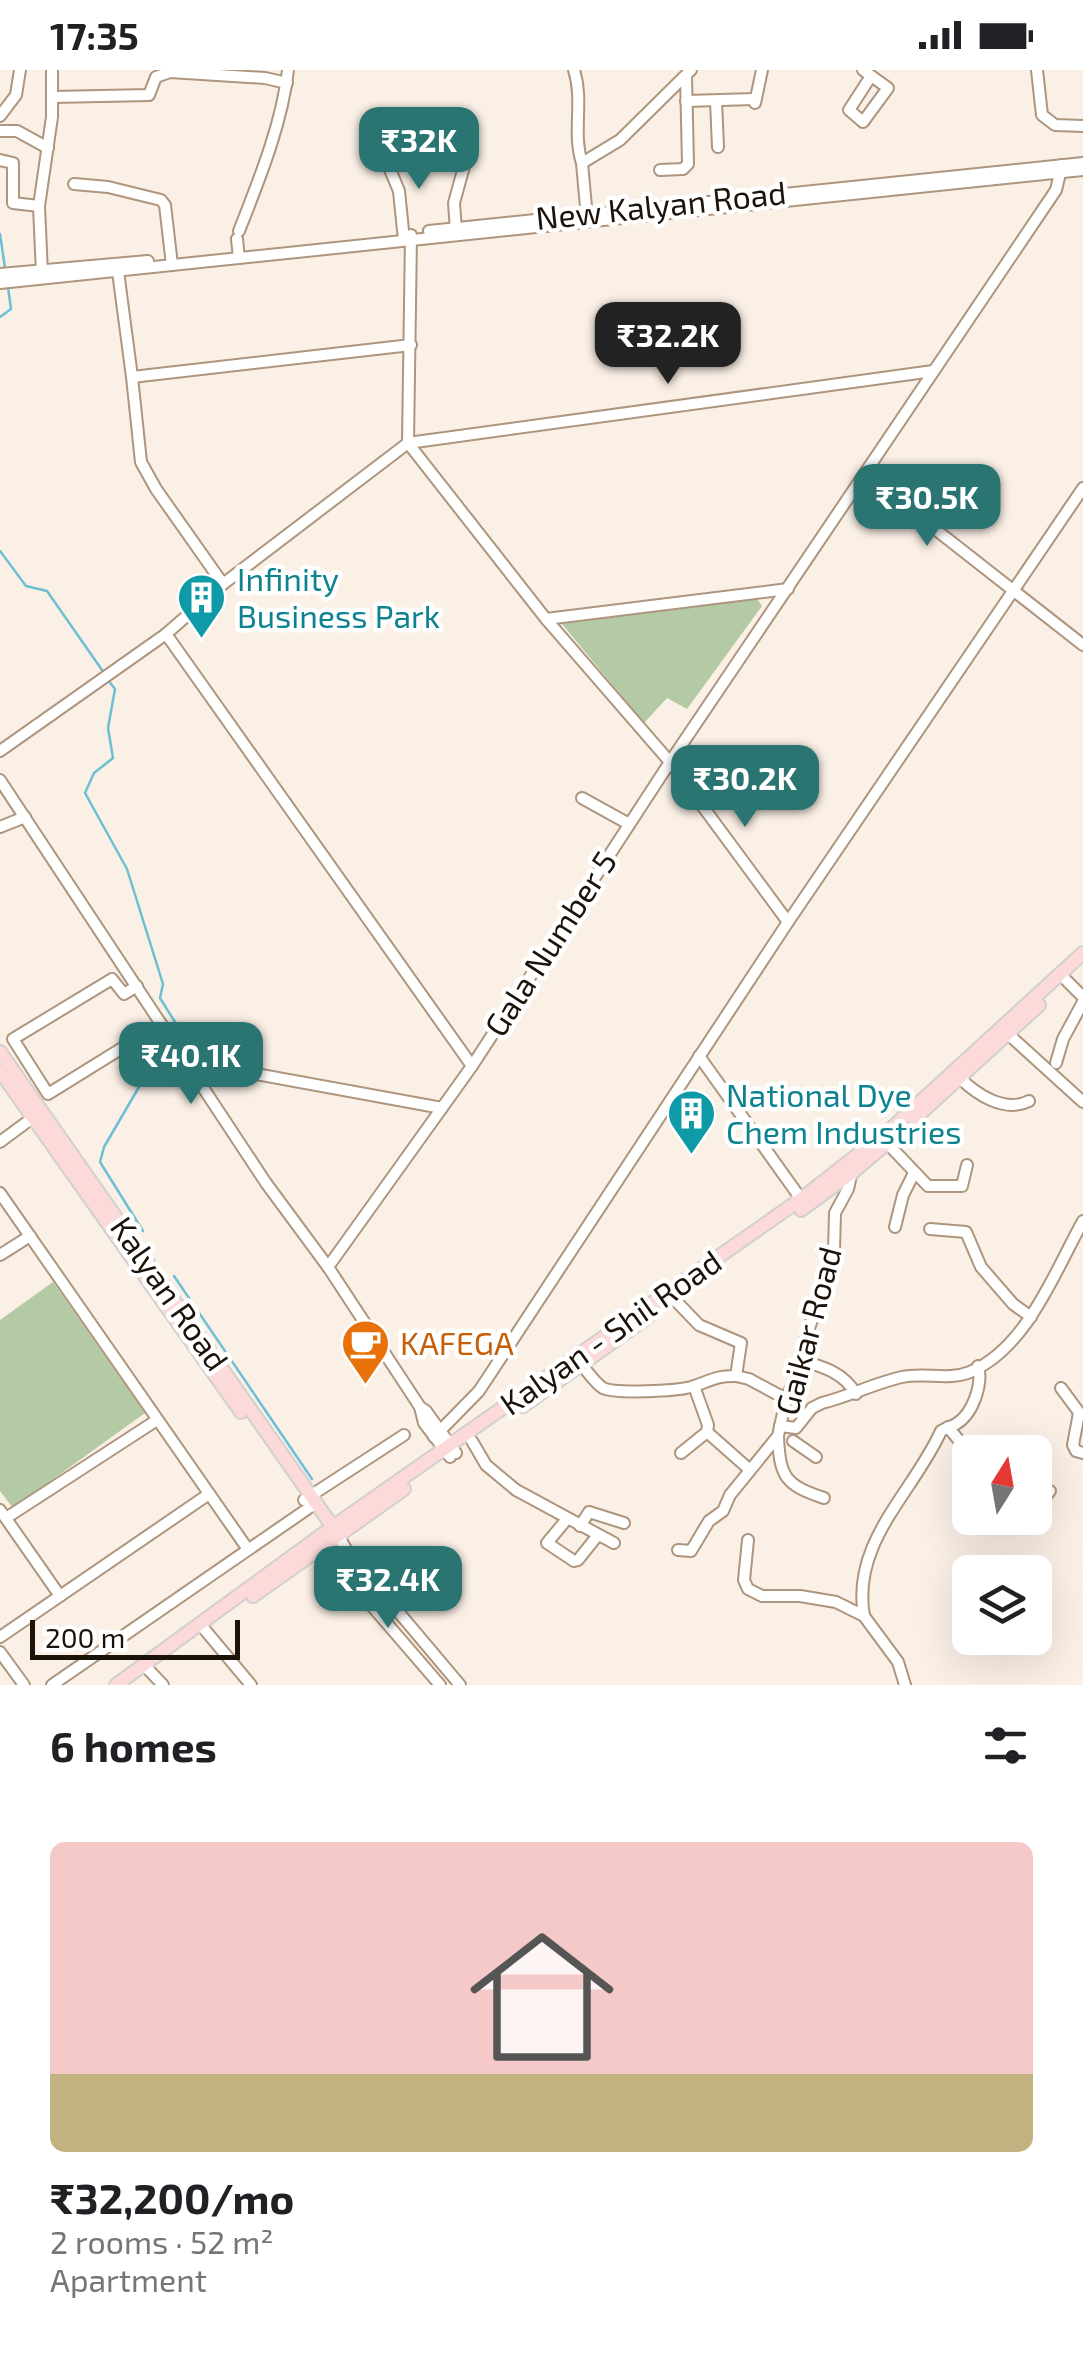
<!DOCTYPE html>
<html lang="en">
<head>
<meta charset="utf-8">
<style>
  :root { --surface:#fff; --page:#f2f2f2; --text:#202124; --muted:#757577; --accent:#2a7472 }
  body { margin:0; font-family:"Exo 2",sans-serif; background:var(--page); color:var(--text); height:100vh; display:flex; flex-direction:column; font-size:38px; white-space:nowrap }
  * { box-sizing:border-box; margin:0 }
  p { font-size:32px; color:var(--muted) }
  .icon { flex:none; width:55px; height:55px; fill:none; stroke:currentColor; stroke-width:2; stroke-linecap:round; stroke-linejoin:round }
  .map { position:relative; height:1615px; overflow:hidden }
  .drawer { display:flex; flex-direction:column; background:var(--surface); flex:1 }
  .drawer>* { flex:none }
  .needle { width:65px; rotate:11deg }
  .buttons { position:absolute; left:952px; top:1365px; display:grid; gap:20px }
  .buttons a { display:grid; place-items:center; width:100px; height:100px; border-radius:15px; background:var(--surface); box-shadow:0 10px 40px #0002; font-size:50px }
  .scale { position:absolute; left:30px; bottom:25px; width:210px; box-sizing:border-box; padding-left:10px; border:5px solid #1b1209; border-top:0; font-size:28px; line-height:35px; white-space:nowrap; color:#1b1209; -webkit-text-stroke:8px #fff; paint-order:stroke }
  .price { position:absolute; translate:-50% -85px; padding:0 22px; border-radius:20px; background:var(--accent); color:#fff; font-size:32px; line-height:65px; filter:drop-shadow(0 2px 5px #0008) }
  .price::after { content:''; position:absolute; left:50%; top:60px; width:30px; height:22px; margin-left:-15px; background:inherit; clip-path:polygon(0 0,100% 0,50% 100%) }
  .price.current { background:#222; color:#fff }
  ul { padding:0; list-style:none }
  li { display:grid; align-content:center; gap:20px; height:530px; padding:0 50px }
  li span { display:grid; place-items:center; height:310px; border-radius:15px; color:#555 }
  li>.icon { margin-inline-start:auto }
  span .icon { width:180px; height:180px; fill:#fffc; stroke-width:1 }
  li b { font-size:42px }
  h2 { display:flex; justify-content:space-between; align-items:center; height:120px; padding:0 50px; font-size:42px }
  .status { display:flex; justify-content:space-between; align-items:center; height:70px; padding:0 50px; background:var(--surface); direction:ltr }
  .status svg { height:28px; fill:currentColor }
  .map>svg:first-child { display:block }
  .green { fill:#b4caa4 }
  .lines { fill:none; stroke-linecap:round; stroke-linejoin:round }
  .stream { stroke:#6dbfd4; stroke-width:2.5 }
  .minor-casing { stroke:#ae957d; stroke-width:14 }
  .major-casing { stroke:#d1d0ce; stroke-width:16 }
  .minor { stroke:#fff; stroke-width:10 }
  .major { stroke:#fddada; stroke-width:12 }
  .labels { text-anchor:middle; stroke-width:9; stroke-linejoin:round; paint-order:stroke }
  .street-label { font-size:32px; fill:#1b1209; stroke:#fff }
  .culture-label { font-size:32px; fill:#0d838f; stroke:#fff; text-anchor:start }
  .food-label { font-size:32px; fill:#c56008; stroke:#fff; text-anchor:start }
</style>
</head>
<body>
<div class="status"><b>17:35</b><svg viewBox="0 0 49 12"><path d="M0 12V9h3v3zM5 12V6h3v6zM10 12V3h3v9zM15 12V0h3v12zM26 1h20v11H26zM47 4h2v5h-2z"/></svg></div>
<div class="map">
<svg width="1083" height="1615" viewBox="0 0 1083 1615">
  <rect width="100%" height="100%" fill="#fbf0e6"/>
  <g class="green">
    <polygon points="756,527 762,536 687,639 667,628 644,653 562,554"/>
    <polygon points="53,1212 145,1343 13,1438 0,1421 0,1250"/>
  </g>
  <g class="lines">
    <g class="stream">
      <polyline points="0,164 5,198"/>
      <polyline points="0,247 11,239 8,217"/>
      <polyline points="0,481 26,516 47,521 102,600"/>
      <polyline points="108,610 115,619 108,658 113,688 94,703 85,723 127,799 163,914 160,928 185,968 180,972"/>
      <polyline points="143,1161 100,1092 104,1077 153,993 170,980"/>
      <polyline points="174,1206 312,1409"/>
    </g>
    <defs>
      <g id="minor">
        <path d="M574 0C584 31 572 62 582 93"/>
        <polyline points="863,0 888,18 863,52 849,40 871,6"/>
        <polyline points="1037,0 1042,45 1055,55 1083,56"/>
        <polyline points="53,27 149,25 156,7 170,2 265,8 287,13"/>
        <polyline points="686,31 755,29"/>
        <polyline points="716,31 718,77"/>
        <polyline points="755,33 762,0"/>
        <polyline points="0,46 16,25 20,0"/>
        <polyline points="0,61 17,61 48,78"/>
        <polyline points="384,85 399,121 404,170"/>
        <polyline points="0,90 13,93 13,133 39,136"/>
        <polyline points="660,100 683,99 688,94 686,6"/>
        <polyline points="74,114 108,117 161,130 165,135 172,195"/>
        <polyline points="587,148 582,93 620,70 691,0"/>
        <polyline points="456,160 454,133 465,93"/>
        <path d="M239 161C259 110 282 54 288 0"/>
        <polyline points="429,161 1083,93"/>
        <polyline points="411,165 408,373 546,549 670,692 788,852"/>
        <polyline points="237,169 239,188"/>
        <polyline points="117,194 132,307 411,275"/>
        <polyline points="0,204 148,191"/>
        <polyline points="42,204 39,136 52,47 52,0"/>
        <polyline points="0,213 1083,100"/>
        <polyline points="132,307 141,392 156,419 223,514"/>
        <polyline points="866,405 1083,575"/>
        <polyline points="546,549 788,519"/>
        <polyline points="166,564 223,514 408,373 933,301"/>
        <polyline points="0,681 166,564 472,996"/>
        <polyline points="0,710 266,1113 328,1197 420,1337 426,1341 456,1383"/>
        <polyline points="582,728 629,754"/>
        <polyline points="0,757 25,747"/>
        <polyline points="1066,910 1083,927"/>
        <polyline points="137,916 124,924 112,909 13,969 48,1024 161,954"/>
        <polyline points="1008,964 1083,1032"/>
        <polyline points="699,986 801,1129"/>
        <polyline points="185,991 442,1038"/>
        <polyline points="1056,993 1063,969 1083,932"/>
        <path d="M960 1008C977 1025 1005 1043 1029 1031"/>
        <polyline points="0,1072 35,1046"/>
        <polyline points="887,1073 928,1116 962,1116 967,1095"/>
        <polyline points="0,1123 247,1478"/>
        <polyline points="895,1157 903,1125 914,1103"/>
        <polyline points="930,1159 966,1162 981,1197 1013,1234 1031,1247"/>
        <polyline points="0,1185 30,1166"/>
        <polyline points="328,1197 472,996 670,692 1056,120 1062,95"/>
        <path d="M803 1291C824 1297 844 1303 856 1324"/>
        <path d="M581 1294C588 1302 595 1313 603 1318 615 1324 676 1321 691 1317 708 1312 717 1305 736 1306L741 1273 699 1255 674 1229"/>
        <polyline points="736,1306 749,1309 786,1329"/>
        <polyline points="1061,1318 1081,1345"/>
        <polyline points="420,1337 424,1353 450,1387"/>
        <polyline points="1079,1343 1073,1375 1076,1381 1083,1383"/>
        <path d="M780 1356 796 1358 812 1338 822 1333C850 1326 875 1313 902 1307 925 1302 948 1311 970 1302 1027 1278 1055 1201 1083 1151"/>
        <polyline points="948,1357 970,1384"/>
        <polyline points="707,1362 750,1400"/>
        <polyline points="434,1367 479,1321 788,852 1083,418"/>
        <path d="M778 1367C780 1407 785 1415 824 1428"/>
        <polyline points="472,1371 486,1395 516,1420 614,1473"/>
        <polyline points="793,1371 816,1387"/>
        <polyline points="681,1383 707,1362 708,1355 694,1316"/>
        <polyline points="304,1430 404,1365"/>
        <polyline points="1035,1438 1050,1421"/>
        <polyline points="0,1440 60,1526"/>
        <polyline points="6,1448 157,1350"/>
        <path d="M976 1448C990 1455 1013 1457 1026 1448"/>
        <polyline points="567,1449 547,1473 574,1491 578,1490 598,1465"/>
        <polyline points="580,1456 589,1442 624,1453"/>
        <polyline points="338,1465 347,1481 460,1615"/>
        <polyline points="748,1470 744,1510 748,1519 762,1526 800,1526 836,1532 864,1546 898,1592 905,1615"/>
        <polyline points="321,1477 440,1615"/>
        <polyline points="678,1480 691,1481 709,1451 723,1441 730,1425 778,1366 786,1329 803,1291 806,1266 828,1207 834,1180 835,1143 848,1119 852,1101"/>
        <path d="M864 1546C851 1472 913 1423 941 1361 946 1358 951 1357 956 1354 973 1344 983 1314 978 1296"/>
        <polyline points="205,1560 251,1615"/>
        <polyline points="0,1567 209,1424"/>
        <polyline points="0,1582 24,1615"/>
        <polyline points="144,1595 163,1615"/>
        <polyline points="52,1615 316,1433"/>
      </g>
      <g id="major">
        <polyline points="0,982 337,1463"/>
        <polyline points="0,1001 241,1342"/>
        <polyline points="914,1049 1039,935"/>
        <polyline points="801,1140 853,1102 899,1063"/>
        <polyline points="523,1336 649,1246"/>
        <polyline points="253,1526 404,1419"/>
        <polyline points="116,1615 327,1461 801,1129 892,1058 1083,883"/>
      </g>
    </defs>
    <use href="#minor" class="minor-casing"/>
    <use href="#major" class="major-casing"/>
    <use href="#minor" class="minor"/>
    <use href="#major" class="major"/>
  </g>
  <defs>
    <symbol id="building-pin" viewBox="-11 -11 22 30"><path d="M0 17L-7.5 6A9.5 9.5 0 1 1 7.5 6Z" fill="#0f9aa8" stroke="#fff"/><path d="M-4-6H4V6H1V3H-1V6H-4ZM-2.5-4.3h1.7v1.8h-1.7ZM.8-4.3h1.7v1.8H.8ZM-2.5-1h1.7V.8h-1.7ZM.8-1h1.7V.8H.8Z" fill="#fff"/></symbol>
    <symbol id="cafe-pin" viewBox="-11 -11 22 30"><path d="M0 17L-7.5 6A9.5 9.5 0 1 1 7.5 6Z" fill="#e8710a" stroke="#fff"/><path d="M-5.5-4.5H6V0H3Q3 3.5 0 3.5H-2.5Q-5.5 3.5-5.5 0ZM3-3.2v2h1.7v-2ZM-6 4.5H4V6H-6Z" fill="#fff"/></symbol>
  </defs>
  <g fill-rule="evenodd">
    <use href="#building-pin" x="174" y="500" width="55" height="75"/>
    <use href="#building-pin" x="664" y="1016" width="55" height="75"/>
    <use href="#cafe-pin" x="338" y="1246" width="55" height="75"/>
  </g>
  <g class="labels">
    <g class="street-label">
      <text transform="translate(661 136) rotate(-6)" y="11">New Kalyan Road</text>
      <text transform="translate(551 874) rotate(-57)" y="11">Gala Number 5</text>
      <text transform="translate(169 1224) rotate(55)" y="11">Kalyan Road</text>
      <text transform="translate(809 1261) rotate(-75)" y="11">Gaikar Road</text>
      <text transform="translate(611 1263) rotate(-35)" y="11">Kalyan - Shil Road</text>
    </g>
    <g class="culture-label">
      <text x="237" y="521">Infinity<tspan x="237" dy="37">Business Park</tspan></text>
      <text x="726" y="1037">National Dye<tspan x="726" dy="37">Chem Industries</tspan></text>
    </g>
    <g class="food-label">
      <text x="400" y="1285">KAFEGA</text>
    </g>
  </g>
</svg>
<div class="buttons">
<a><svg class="needle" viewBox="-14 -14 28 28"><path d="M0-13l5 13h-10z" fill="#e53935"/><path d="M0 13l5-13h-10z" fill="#757577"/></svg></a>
<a><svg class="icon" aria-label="layers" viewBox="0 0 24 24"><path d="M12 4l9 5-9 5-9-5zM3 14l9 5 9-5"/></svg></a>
</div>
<div class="scale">200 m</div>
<b class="price" style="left:419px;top:122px">₹32K</b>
<b class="price current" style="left:668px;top:317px">₹32.2K</b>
<b class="price" style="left:927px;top:479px">₹30.5K</b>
<b class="price" style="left:745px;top:760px">₹30.2K</b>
<b class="price" style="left:191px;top:1037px">₹40.1K</b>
<b class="price" style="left:388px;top:1561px">₹32.4K</b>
</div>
<section class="drawer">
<h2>6 homes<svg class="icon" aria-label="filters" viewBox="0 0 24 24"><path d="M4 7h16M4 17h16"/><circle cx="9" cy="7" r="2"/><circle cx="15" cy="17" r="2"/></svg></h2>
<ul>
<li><span style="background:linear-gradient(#f6c9c9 75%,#c2b280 0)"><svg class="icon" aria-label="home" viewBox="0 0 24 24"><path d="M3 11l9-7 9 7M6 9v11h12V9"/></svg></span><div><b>₹32,200/mo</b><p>2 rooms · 52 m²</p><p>Apartment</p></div></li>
</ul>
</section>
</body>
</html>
